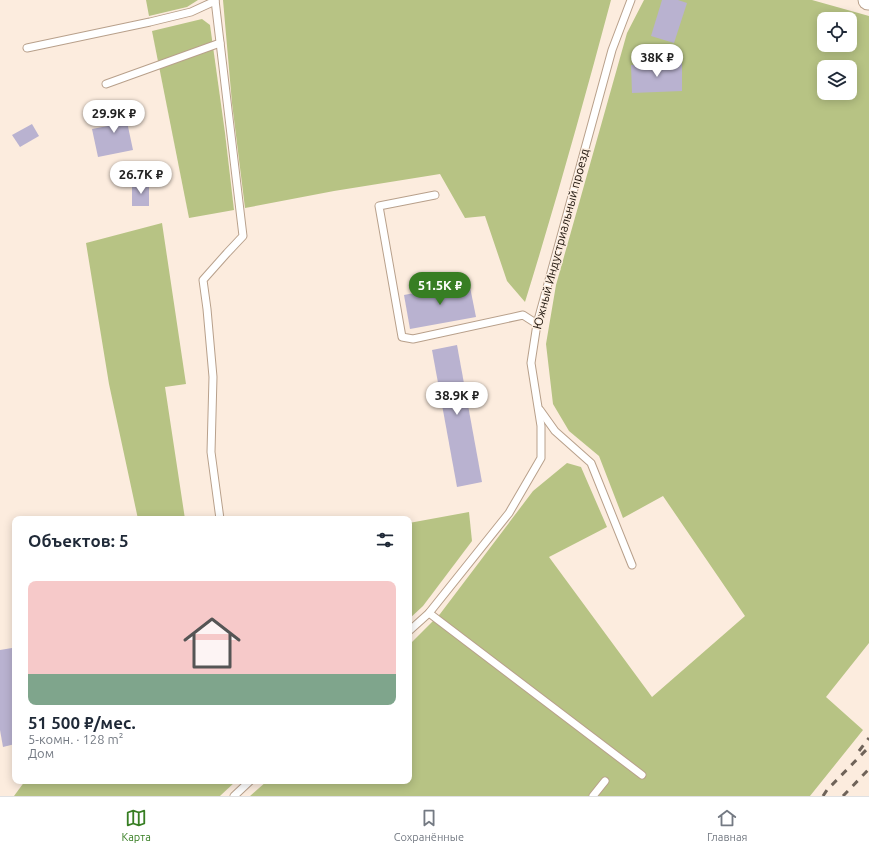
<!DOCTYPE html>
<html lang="ru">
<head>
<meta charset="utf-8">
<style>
  :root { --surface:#fff; --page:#f2f2f3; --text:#1f2937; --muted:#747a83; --line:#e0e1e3; --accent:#377e23 }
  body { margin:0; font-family:Ubuntu,sans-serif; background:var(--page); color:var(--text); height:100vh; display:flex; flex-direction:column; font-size:15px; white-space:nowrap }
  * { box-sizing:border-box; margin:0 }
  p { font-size:13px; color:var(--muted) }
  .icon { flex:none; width:22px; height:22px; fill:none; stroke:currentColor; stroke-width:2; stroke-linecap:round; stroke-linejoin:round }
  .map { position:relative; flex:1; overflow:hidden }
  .side { position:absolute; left:12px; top:516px; width:400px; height:268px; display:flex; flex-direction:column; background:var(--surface); border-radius:8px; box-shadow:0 2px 10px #0003 }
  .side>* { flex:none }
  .controls { position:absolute; left:817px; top:12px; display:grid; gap:8px }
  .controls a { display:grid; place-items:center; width:40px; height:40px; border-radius:8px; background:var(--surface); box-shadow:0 2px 10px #0003; font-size:20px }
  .price { position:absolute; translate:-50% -34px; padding:0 9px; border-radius:14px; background:#fff; color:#222; font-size:13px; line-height:26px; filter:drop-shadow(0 1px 2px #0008) }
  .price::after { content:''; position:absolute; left:50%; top:24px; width:12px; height:9px; margin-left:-6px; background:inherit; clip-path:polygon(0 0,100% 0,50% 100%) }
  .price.on { background:var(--accent); color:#fff }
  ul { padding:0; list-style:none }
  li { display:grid; align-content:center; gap:8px; height:212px; padding:0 16px }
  li span { display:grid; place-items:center; height:124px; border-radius:8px; color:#555 }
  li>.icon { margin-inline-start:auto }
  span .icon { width:72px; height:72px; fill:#fffc; stroke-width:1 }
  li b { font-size:17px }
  h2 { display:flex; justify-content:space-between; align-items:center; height:48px; padding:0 16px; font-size:17px }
  .menu { display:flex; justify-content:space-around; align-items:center; height:56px; border-top:1px solid var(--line); background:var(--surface); font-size:11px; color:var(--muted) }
  .menu a { display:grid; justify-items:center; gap:2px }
  .menu .on { color:var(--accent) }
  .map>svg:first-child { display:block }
  .green { fill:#b7c384; fill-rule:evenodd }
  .building { fill:#b9b2d0 }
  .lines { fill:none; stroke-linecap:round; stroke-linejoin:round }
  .service-casing { stroke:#b8a08b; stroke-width:9 }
  .secondary-casing { stroke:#b8a08b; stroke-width:21 }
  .service { stroke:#fff; stroke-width:7 }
  .secondary { stroke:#fff; stroke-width:19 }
  .rail { stroke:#6f6359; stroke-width:3; stroke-dasharray:7 7; stroke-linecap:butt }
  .labels { text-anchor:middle; stroke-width:3; stroke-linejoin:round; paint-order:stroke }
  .street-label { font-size:12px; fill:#1b120a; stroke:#fcecde }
</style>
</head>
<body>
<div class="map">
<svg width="869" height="796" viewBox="0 0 869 796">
  <rect width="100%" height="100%" fill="#fcecde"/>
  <g class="green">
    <polygon points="146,0 198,0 187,7 149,16"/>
    <path d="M223 0H611C584 101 556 202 525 302L507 281 485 216 465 218 440 174 334 191 245 208 232 103Z"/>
    <path d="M644 0H812L869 16V643L826 697 863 730 810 796H250L267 781H409V645L440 614 533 491 567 463 581 467 607 527 549 557 652 697 745 616 663 496 623 518 599 456 569 431 553 404 546 344 556 285 627 33ZM824 19H850V45H824ZM824 67H850V93H824Z"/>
    <polygon points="202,19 210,25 225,133 234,210 189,218 152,31"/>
    <polygon points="162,223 186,384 165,387 185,519 138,519 109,384 86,243"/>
    <polygon points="469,512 472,541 423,606 409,619 409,523"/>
    <polygon points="25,781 236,781 220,796 14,796"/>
  </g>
  <g class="building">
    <polygon points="662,0 678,0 687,3 674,43 651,36"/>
    <polygon points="682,63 682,91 632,93 631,65"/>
    <polygon points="123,103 133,150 98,157 92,129 113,125 109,106"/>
    <polygon points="32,124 39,136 20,147 12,135"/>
    <polygon points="149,184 149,206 132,206 132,185"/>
    <polygon points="469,282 476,317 410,329 404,295"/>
    <polygon points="457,345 482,482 457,487 432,350"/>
    <polygon points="12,648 15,663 15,744 3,747 0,730 0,650"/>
  </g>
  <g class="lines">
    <defs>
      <g id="service">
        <polyline points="215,0 243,236 227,253 203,280 207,309 213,377 211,452 220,519"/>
        <polyline points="27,48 150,22 191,12 215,1"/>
        <polyline points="106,84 220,43"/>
        <polyline points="435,195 379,206 402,337 413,339 523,315 537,324"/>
        <polyline points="540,410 555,431 591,463 632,565"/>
        <polyline points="429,613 642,775"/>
        <polyline points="409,631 429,613 509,513 541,458 541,426 531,363 537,324 612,50 631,0"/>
        <polyline points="234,796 250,781"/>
        <polyline points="593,796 605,781"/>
      </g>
      <polyline id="secondary" points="868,0 869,0"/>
    </defs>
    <use href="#service" class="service-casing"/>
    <use href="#secondary" class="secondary-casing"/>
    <use href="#service" class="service"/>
    <use href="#secondary" class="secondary"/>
    <g class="rail">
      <polyline points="859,751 869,738"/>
      <polyline points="823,796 827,790 869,747"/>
      <polyline points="843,796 869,769"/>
    </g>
  </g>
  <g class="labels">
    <g class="street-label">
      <text transform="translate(561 239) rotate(-75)" y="4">Южный Индустриальный проезд</text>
    </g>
  </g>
</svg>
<div class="controls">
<a><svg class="icon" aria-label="locate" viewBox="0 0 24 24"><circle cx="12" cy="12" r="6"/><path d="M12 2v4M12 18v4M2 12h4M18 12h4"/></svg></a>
<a><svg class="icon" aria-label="layers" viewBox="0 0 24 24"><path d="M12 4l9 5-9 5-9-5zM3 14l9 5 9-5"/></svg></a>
</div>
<b class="price" style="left:657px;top:78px">38K ₽</b>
<b class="price" style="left:114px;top:134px">29.9K ₽</b>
<b class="price" style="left:141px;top:195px">26.7K ₽</b>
<b class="price on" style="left:440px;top:306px">51.5K ₽</b>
<b class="price" style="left:457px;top:416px">38.9K ₽</b>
<section class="side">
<h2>Объектов: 5<svg class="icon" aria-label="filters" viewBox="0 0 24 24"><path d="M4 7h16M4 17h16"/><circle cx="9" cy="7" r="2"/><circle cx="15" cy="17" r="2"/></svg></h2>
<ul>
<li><span style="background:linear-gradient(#f6c9c9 75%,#7fa58c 0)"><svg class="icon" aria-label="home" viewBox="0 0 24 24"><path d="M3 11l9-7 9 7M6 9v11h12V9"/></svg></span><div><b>51 500 ₽/мес.</b><p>5-комн. · 128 m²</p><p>Дом</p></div></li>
</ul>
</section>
</div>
<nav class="menu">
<a class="on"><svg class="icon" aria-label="map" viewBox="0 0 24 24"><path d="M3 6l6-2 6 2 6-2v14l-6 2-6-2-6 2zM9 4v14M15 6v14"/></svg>Карта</a>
<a><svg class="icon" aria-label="saved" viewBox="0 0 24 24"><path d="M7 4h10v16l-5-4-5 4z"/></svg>Сохранённые</a>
<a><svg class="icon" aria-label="home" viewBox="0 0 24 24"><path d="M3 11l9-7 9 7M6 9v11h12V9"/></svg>Главная</a>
</nav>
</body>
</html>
